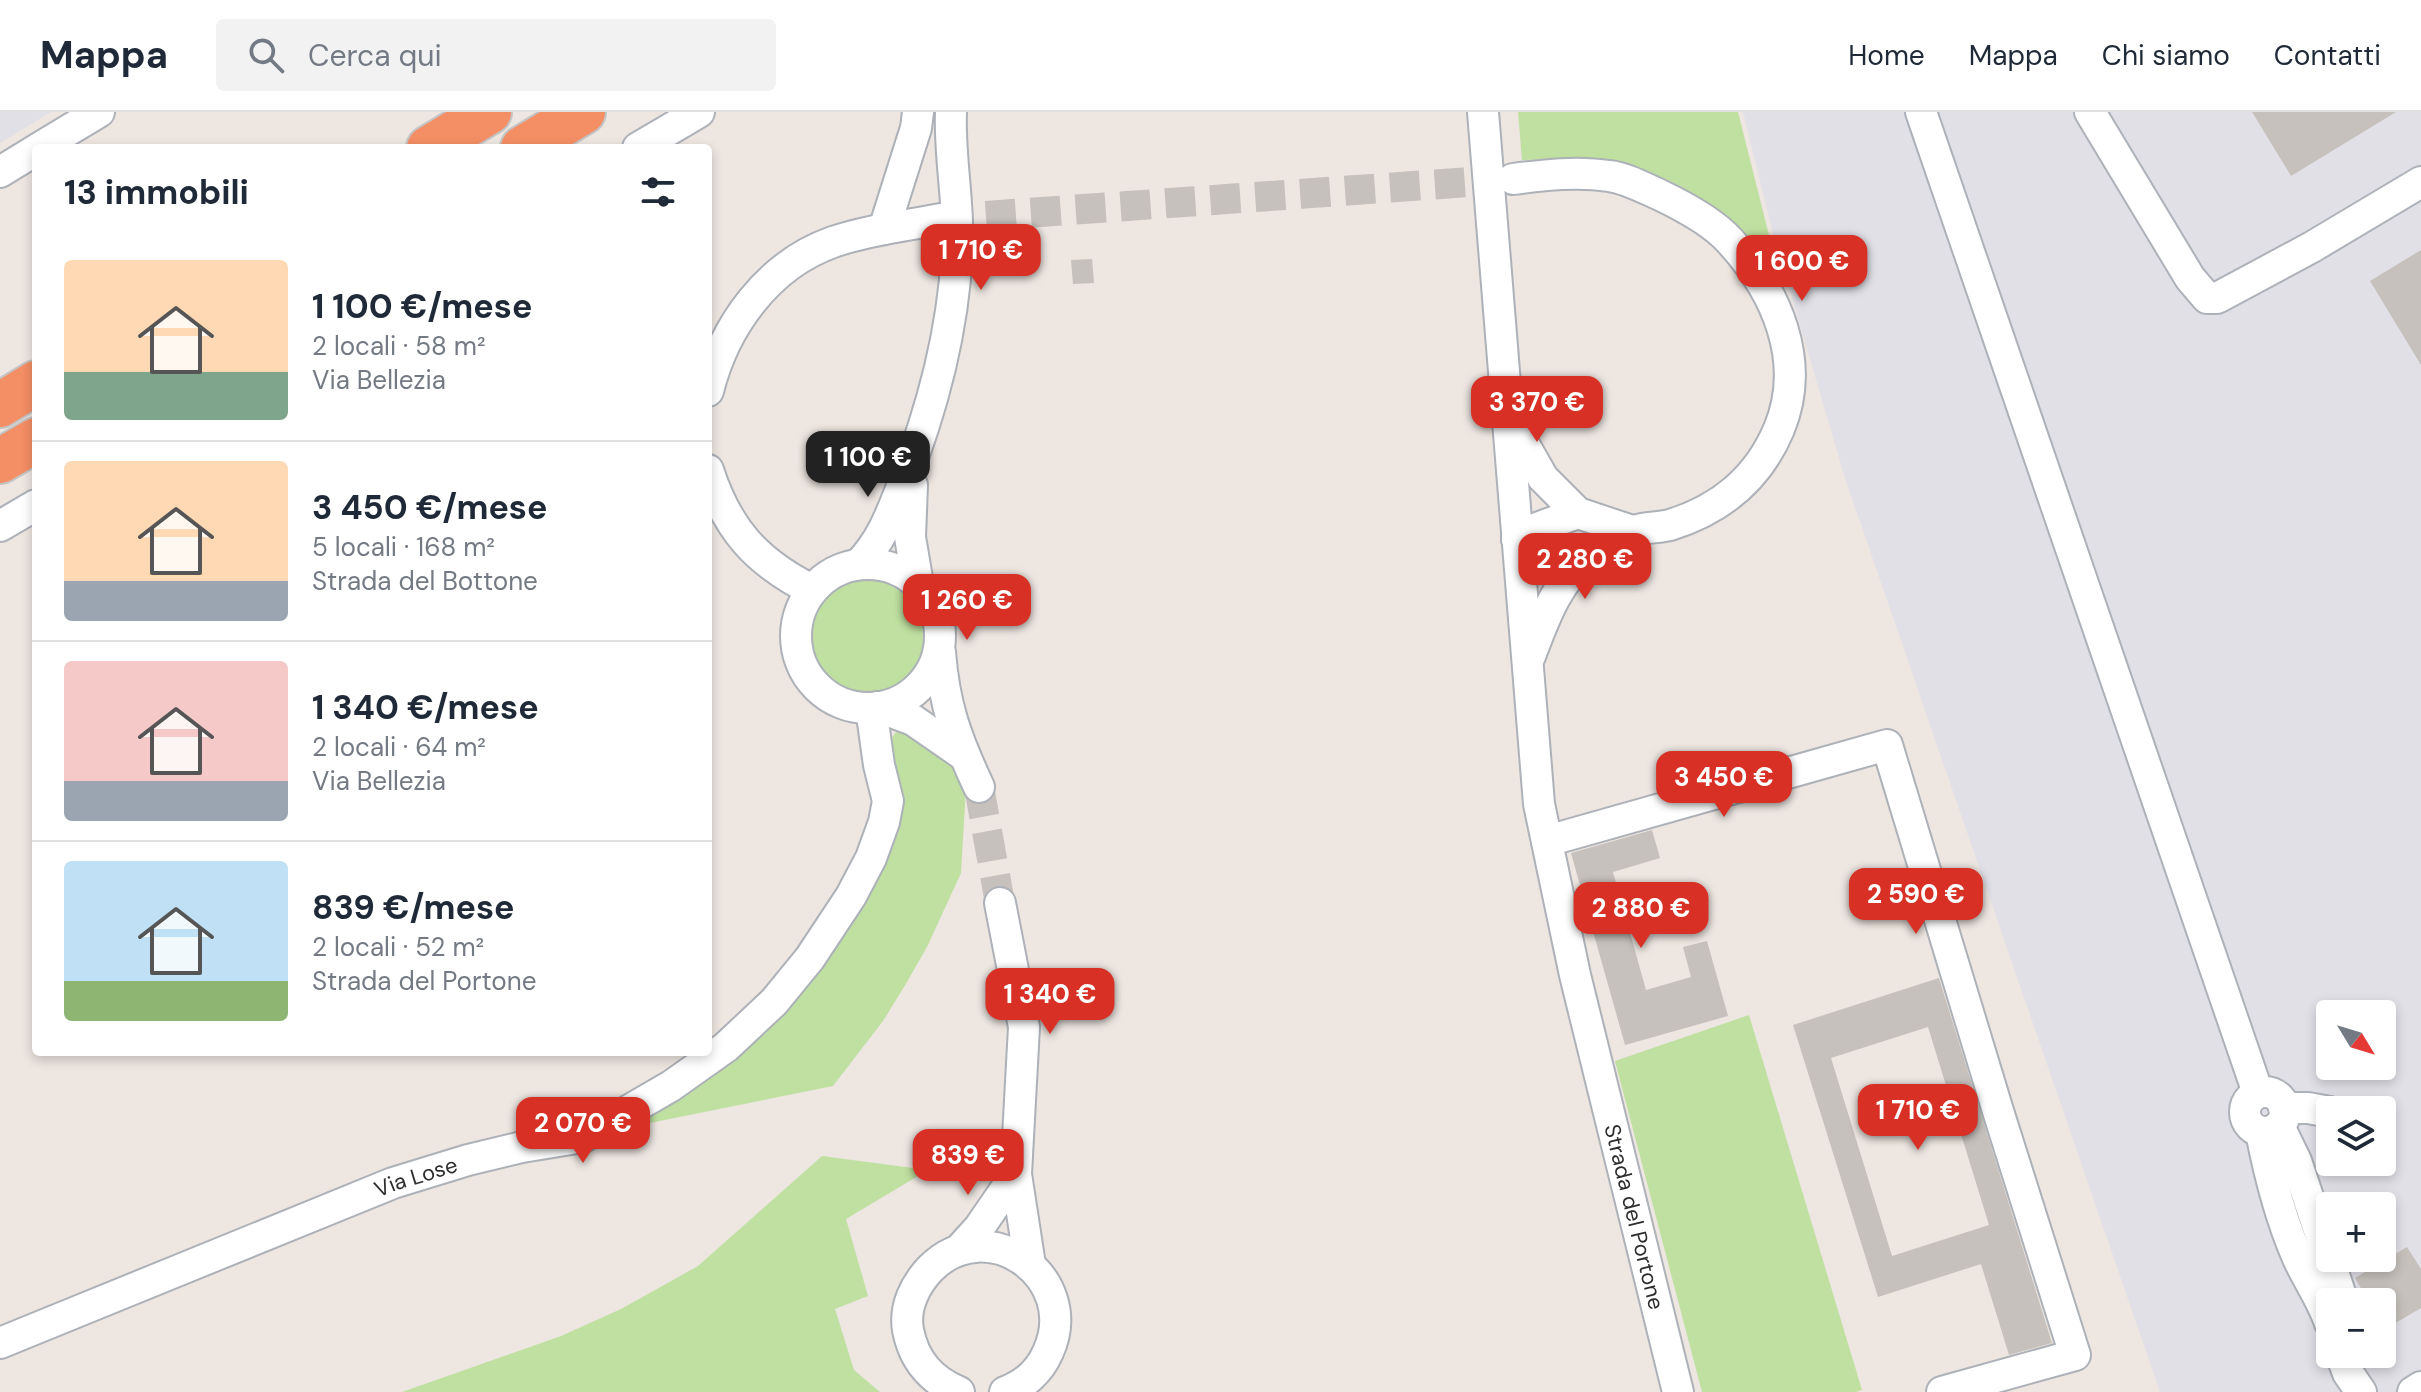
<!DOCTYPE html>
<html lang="it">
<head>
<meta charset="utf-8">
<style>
  :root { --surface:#fff; --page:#f2f2f3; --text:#1f2937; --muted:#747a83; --line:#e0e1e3; --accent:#d93025 }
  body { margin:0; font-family:"DM Sans",sans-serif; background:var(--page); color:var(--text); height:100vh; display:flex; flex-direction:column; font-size:30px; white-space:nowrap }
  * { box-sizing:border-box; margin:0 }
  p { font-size:26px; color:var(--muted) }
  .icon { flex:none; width:44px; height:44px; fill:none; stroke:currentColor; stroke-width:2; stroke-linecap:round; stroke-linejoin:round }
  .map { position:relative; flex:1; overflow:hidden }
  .side { position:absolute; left:32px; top:32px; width:680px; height:912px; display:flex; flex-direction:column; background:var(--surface); border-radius:8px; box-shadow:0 4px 12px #0003 }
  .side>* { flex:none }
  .needle { width:52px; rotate:128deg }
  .tools { position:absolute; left:2316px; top:888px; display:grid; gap:16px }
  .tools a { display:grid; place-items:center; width:80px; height:80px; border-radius:8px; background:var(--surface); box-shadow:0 4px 12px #0003; font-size:40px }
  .price { position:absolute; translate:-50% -68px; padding:0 18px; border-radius:16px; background:var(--accent); color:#fff; font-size:26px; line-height:52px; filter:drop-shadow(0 2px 4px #0008) }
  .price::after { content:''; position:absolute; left:50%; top:48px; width:24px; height:18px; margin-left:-12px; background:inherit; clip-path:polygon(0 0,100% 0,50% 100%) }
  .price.selected { background:#222; color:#fff }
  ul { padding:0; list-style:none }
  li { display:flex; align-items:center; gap:24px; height:200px; padding:0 32px }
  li+li { border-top:2px solid var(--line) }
  li span { display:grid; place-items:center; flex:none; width:224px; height:160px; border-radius:8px; color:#555 }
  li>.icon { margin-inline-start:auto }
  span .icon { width:96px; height:96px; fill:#fffc; stroke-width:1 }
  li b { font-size:34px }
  h2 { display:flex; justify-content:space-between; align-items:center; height:96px; padding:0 32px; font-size:34px }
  header { display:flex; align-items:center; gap:48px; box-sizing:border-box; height:112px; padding:0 40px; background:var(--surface); border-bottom:2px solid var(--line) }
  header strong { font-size:38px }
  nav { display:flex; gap:44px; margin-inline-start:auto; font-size:28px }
  .search { width:560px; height:72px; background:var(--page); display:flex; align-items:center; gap:20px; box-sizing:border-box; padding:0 28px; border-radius:8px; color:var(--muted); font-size:30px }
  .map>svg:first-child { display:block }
  .industrial { fill:#e1e0e7; fill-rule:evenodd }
  .green { fill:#bfe0a1 }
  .building { fill:#c6c1bc; fill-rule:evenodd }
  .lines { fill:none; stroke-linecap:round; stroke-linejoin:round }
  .minor-tunnel { stroke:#c7c1bd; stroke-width:30; stroke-dasharray:30 15; stroke-linecap:butt }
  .minor-casing { stroke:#adb1b8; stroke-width:34 }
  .highway-casing { stroke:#c4c4c4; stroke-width:48 }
  .minor { stroke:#fff; stroke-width:30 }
  .highway { stroke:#f48e65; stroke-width:44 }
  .labels { text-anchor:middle; stroke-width:6; stroke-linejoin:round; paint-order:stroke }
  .street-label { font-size:22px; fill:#2d2d2d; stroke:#fff }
</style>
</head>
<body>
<header>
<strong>Mappa</strong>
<div class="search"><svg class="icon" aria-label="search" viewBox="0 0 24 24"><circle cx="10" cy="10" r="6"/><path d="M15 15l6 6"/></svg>Cerca qui</div>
<nav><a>Home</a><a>Mappa</a><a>Chi siamo</a><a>Contatti</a></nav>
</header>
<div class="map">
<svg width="2421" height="1280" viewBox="0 0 2421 1280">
  <rect width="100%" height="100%" fill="#ede6e1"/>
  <g class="industrial">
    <polygon points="0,0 51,0 0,31"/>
    <path d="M1743 0H2421V1280H2160L1845 366 1773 121ZM2330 902H2382V954H2330ZM2330 998H2382V1050H2330ZM2330 1094H2382V1146H2330ZM2330 1190H2382V1242H2330Z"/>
  </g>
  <g class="green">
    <polygon points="1518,0 1738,0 1781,171 1759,141 1688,81 1664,67 1636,56 1603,50 1563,47 1522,48"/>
    <circle cx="868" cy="524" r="72"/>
    <polygon points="906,618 946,633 966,675 961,761 927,835 907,870 883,909 833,974 615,1018 675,981 858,788 887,634 895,621"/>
    <polygon points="1749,903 1862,1278 1856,1280 1702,1280 1615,949"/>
    <polygon points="822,1044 928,1058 846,1107 868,1184 835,1197 854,1258 880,1280 402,1280 561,1224 621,1197 698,1154"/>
  </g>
  <g class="building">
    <polygon points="2252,0 2396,0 2291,64"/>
    <polygon points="2421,138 2421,253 2370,169"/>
    <polygon points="1092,147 1094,171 1073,172 1071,148"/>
    <polygon points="1652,718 1660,746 1613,760 1646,878 1691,865 1683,835 1707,829 1728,904 1625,933 1571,741"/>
    <path d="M1939 866 2052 1231 2009 1243 1981 1152 1878 1185 1793 913ZM1928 915 1989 1113 1892 1144 1831 946Z"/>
    <polygon points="2407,1135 2421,1157 2421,1196 2382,1219 2382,1190 2369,1190 2355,1166"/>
  </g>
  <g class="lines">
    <g class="minor-tunnel">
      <polyline points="941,107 1513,67"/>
      <polyline points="979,675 1000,791"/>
    </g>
    <defs>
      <g id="minor">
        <path id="s1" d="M1483 0 1539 692 1575 863 1678 1280"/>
        <polyline points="1921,0 2258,981"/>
        <polyline points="2090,0 2190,166 2207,186 2217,186 2312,135 2421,70"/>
        <polyline points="39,36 99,0"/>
        <polyline points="638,36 699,0"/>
        <polyline points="0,60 36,38"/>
        <path d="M1513 67C1545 63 1577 59 1609 64 1626 66 1644 76 1660 83 1683 94 1713 110 1730 129 1777 180 1807 250 1779 317 1758 367 1721 397 1670 413 1658 416 1646 415 1634 419 1621 422 1603 434 1592 442 1558 466 1544 507 1530 544"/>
        <polyline points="884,117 916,16 918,0"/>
        <path d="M708 279C724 214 768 153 833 130 868 118 905 114 941 107"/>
        <polyline points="1514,315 1543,366 1578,401 1632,419"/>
        <path d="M708 358C727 417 756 450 812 478"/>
        <polyline points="912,373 910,425 918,472"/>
        <polyline points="0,414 36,393"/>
        <polyline points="1517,427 1567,445 1590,444"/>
        <polyline points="1517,427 1537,416 1578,401"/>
        <path d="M860 451C881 429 890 405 901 377 931 302 953 222 957 140 960 94 949 47 951 0"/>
        <circle cx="868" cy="524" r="72"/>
        <path d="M940 540C944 593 956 626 979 675"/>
        <polyline points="878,595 913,608 965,644"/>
        <polyline points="1547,729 1887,633 1998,999 2075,1243 1942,1280"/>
        <polyline points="1000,791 1024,915 1016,1062 1030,1153"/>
        <circle cx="2265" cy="1000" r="20"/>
        <polyline points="2284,996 2308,996 2330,1000"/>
        <polyline points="2279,1014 2296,1049 2343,1190"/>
        <path d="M2261 1020C2269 1061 2280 1105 2297 1144 2307 1167 2322 1187 2330 1211"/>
        <polyline points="959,1138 979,1116 1016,1062"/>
        <path id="s2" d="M0 1231 393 1071 468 1048 522 1035 583 1025 671 974 726 935 774 890 810 846 851 784 871 746 884 710 888 689 879 653 871 596"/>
        <polyline points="2341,1242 2348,1261 2361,1280"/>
        <path d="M959 1280C931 1268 914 1249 908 1218 904 1195 915 1173 930 1157 988 1098 1082 1166 1048 1240 1040 1259 1024 1273 1005 1280"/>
        <polyline points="2413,1280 2421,1275"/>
      </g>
      <g id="highway">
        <polyline points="429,36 489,0"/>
        <polyline points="523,36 583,0"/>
        <polyline points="0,293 36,271"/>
        <polyline points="0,349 36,328"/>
      </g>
    </defs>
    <use href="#minor" class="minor-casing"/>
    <use href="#highway" class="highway-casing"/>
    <use href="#minor" class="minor"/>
    <use href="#highway" class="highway"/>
  </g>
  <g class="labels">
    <g class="street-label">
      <text dy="8" stroke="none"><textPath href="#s2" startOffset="448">Via Lose</textPath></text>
      <text dy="8" stroke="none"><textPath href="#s1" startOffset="1118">Strada del Portone</textPath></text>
    </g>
  </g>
</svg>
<div class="tools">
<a><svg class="needle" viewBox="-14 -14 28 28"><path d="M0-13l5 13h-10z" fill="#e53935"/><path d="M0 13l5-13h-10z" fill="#747a83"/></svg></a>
<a><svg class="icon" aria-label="layers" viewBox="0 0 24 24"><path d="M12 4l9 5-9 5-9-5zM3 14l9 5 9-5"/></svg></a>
<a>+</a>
<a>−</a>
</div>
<b class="price" style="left:981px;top:180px">1 710 €</b>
<b class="price" style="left:1802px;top:191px">1 600 €</b>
<b class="price" style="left:1537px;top:332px">3 370 €</b>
<b class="price selected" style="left:868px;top:387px">1 100 €</b>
<b class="price" style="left:1585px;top:489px">2 280 €</b>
<b class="price" style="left:967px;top:530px">1 260 €</b>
<b class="price" style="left:1724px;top:707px">3 450 €</b>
<b class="price" style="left:1916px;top:824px">2 590 €</b>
<b class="price" style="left:1641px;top:838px">2 880 €</b>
<b class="price" style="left:1050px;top:924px">1 340 €</b>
<b class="price" style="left:1918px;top:1040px">1 710 €</b>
<b class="price" style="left:583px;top:1053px">2 070 €</b>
<b class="price" style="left:968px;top:1085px">839 €</b>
<section class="side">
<h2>13 immobili<svg class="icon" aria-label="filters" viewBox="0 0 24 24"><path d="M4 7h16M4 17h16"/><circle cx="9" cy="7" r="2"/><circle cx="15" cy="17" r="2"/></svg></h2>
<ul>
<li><span style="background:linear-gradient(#ffd9b3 70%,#7fa58c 0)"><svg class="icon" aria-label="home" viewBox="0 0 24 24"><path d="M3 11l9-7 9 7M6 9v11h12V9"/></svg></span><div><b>1 100 €/mese</b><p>2 locali · 58 m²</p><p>Via Bellezia</p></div></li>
<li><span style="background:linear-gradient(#ffd9b3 75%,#9aa5b1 0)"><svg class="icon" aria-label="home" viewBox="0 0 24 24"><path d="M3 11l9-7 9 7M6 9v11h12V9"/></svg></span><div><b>3 450 €/mese</b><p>5 locali · 168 m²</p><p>Strada del Bottone</p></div></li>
<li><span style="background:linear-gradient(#f6c9c9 75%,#9aa5b1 0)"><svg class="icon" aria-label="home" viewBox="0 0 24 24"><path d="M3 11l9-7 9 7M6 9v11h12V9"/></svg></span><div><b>1 340 €/mese</b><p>2 locali · 64 m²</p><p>Via Bellezia</p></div></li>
<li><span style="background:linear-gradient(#bfe0f5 75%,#8fb573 0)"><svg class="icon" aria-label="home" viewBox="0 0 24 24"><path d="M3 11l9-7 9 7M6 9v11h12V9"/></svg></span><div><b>839 €/mese</b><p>2 locali · 52 m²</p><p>Strada del Portone</p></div></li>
</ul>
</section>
</div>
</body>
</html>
